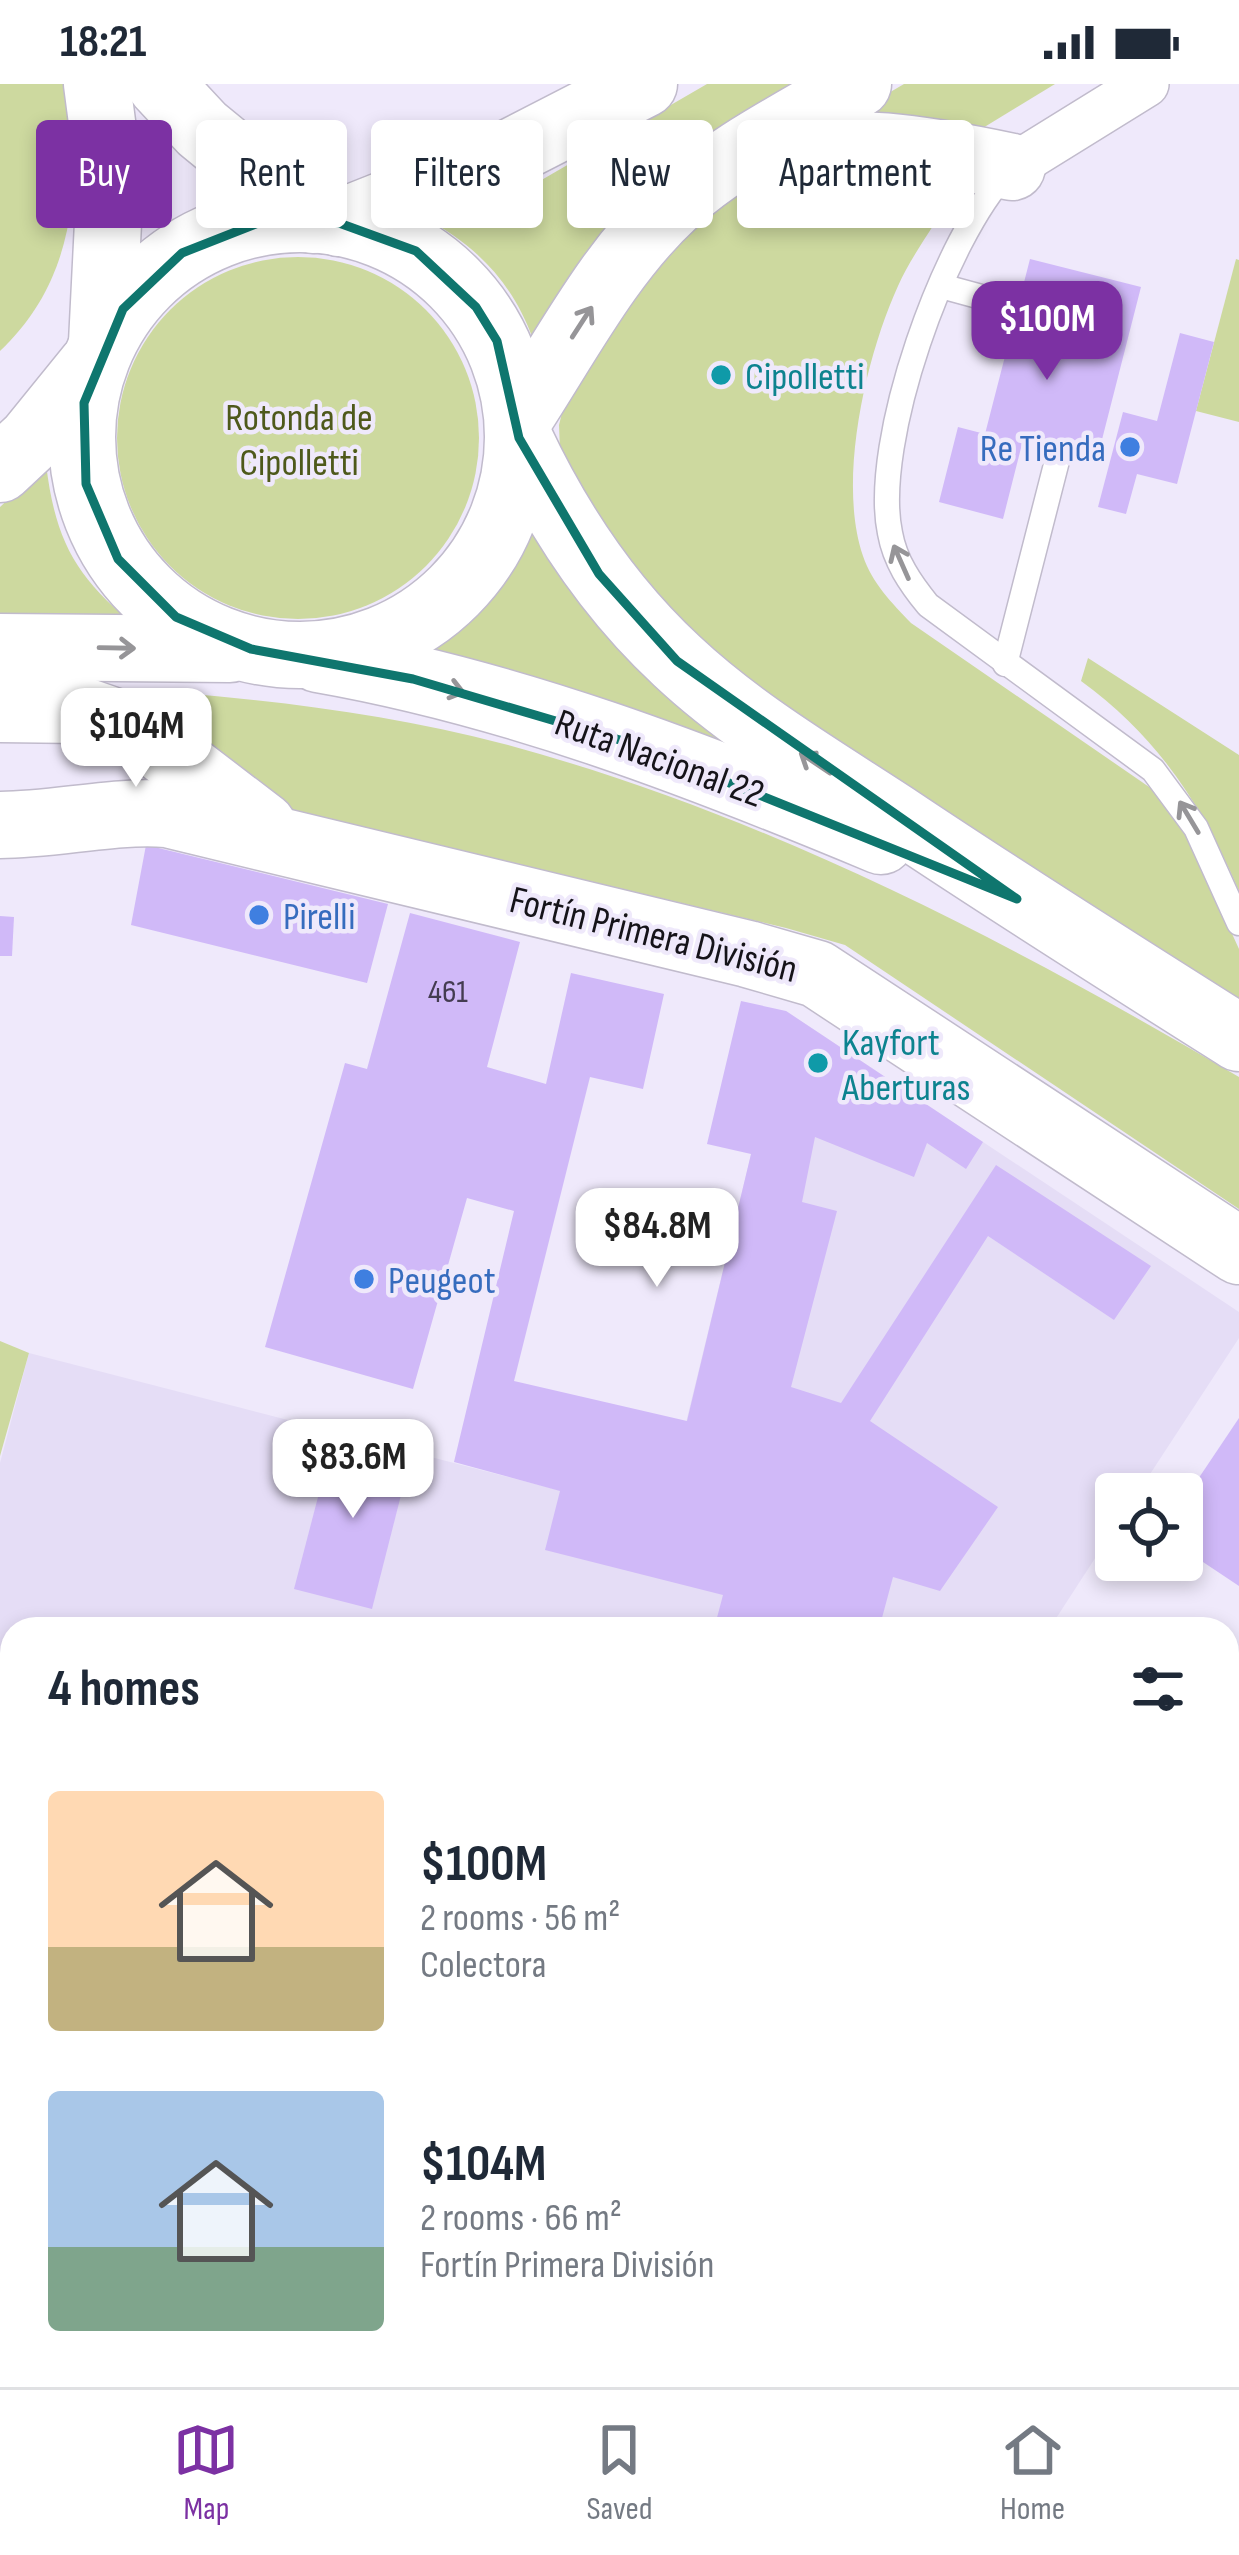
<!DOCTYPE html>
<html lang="en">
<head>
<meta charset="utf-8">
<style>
  :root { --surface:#fff; --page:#f2f2f3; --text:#1f2937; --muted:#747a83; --line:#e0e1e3; --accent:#7c31a3 }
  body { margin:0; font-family:"Sofia Sans Condensed",sans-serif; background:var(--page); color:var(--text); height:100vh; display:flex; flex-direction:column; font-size:45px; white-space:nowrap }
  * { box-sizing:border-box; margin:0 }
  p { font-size:39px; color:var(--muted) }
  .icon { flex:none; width:66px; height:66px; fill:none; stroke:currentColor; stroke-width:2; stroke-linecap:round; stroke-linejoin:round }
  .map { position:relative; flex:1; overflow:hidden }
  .side { position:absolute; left:0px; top:1533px; width:1239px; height:771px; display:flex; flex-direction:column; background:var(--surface); border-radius:36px 36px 0 0; box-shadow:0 6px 18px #0003 }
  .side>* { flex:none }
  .banner { position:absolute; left:36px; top:36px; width:1167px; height:108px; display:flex; gap:24px }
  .tools { position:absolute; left:1095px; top:1389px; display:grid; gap:24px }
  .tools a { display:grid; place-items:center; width:108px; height:108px; border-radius:12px; background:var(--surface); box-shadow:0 6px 18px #0003; font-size:60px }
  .price { position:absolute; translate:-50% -102px; padding:0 27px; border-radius:24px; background:#fff; color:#222; font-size:39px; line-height:78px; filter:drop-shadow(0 3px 6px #0008) }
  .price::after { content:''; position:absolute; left:50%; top:72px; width:36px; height:27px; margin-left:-18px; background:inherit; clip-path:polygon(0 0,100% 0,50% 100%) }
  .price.on { background:var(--accent); color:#fff }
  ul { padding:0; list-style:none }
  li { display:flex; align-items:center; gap:36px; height:300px; padding:0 48px }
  li span { display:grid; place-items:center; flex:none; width:336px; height:240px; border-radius:12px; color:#555 }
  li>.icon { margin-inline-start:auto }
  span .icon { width:144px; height:144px; fill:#fffc; stroke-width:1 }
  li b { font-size:51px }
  h2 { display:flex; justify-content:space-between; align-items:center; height:144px; padding:0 48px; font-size:51px }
  .pill { padding:0 42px; border-radius:12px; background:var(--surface); box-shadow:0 6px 18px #0003; font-size:42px; line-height:108px }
  .pill.on { background:var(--accent); color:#fff }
  .status { display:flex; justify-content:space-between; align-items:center; height:84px; padding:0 60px; background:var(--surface); direction:ltr }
  .status svg { height:33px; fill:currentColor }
  .dock { display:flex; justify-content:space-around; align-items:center; height:168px; border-top:3px solid var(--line); background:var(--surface); font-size:33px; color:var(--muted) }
  .dock a { display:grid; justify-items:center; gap:6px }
  .dock .on { color:var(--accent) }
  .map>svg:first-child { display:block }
  .built { fill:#e5ddf6 }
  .green { fill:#cdd99f }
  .building { fill:#d0b9f8 }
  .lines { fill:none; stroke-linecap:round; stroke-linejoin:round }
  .lane-casing { stroke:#c1bbcc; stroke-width:27 }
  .street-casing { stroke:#c1bbcc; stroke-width:48 }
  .secondary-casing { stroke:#c1bbcc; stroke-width:69 }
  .primary-casing { stroke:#c1bbcc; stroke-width:69 }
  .highway-casing { stroke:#c1bbcc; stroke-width:69 }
  .lane { stroke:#fff; stroke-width:24 }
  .street { stroke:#fff; stroke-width:45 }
  .secondary { stroke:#fff; stroke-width:66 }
  .primary { stroke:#fff; stroke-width:66 }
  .highway { stroke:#fff; stroke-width:66 }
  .oneway { stroke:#969598 }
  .marked { fill:none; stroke:#0f766e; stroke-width:9; stroke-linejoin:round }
  .culture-dot { fill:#0f9aa8; stroke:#efe9fb; stroke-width:4.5 }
  .shop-dot { fill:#3f7fe0; stroke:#efe9fb; stroke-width:4.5 }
  .labels { text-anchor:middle; stroke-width:9; stroke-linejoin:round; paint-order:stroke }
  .number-label { font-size:33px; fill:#443c51 }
  .culture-label { font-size:39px; fill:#0d838f; stroke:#efe9fb; text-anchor:start }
  .park-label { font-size:39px; fill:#4e591b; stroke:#efe9fb }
  .shop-label { font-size:39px; fill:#366cbe; stroke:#efe9fb; text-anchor:start }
  .street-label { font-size:39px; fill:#151319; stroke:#efe9fb }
</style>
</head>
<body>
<div class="status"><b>18:21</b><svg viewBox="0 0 49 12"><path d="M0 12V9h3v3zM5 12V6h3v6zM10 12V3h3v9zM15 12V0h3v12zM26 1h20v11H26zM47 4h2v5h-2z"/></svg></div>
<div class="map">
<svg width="1239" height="2303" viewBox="0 0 1239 2303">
  <rect width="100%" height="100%" fill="#efe9fb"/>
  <g class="built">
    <polygon points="786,927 1239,1228 1239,1254 1137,1410 1116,1410 1116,1442 1053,1539 1074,1545 12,1545 12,2289 0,2286 0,1379 29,1269 663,1433"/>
    <polygon points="1227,1585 1239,1588 1239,2303 66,2303 24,2292 1227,2292"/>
  </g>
  <g class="green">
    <path d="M0 0H71C79 99 78 193 0 267Z"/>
    <path d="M707 0H811L533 255C512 198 477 162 423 133L484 121 526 105Z"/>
    <polygon points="904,0 1055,0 973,50 829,44"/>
    <path d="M808 87 951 95 953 106C938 139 913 168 898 202 866 272 837 397 863 472 872 499 892 519 911 539L1155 707 1179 734 1239 865V924L889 699 730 581 640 502 560 367 559 341 566 313 647 187 723 117 763 99Z"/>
    <circle cx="298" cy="354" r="181"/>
    <polygon points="1236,175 1239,176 1239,338 1196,327"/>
    <path d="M46 380C56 461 77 494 140 546H0V423Z"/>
    <path d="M533 439 794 691 411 571C466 540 502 493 533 439Z"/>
    <path d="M1088 574 1239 671V807C1202 721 1158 653 1081 597Z"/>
    <path d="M100 603C236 612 371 625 504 660 765 730 1008 857 1239 993V1125L845 861 786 844 257 718Z"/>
    <polygon points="0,1257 29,1269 0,1372"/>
  </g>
  <g class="building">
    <polygon points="1030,175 1141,203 1096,379 1022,360 1003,435 939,418 958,343 985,350"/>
    <polygon points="1180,249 1214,258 1177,400 1137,390 1126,430 1098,423 1123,328 1157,337"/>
    <polygon points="146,761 388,820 367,899 131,841"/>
    <polygon points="410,829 520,858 487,983 546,1000 571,889 664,910 643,1005 590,993 514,1297 687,1337 751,1070 707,1060 741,917 786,927 983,1058 966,1085 927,1059 914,1093 815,1053 802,1118 837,1127 791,1303 841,1319 996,1081 1151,1182 1114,1236 988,1152 870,1337 998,1423 940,1507 893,1493 879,1545 714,1545 723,1511 545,1466 560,1407 454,1378 514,1127 467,1114 413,1305 265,1263 345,979 367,985"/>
    <polygon points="0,832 14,833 12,872 0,872"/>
    <polygon points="1239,1334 1239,1502 1182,1464 1182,1419"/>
    <polygon points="335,1348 412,1368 372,1525 294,1505"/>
    <polygon points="1227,1585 1239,1588 1239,1625 1227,1622"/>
  </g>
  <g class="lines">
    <defs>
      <g id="lane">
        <path d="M1008 87C945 152 871 359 890 449 895 477 910 499 928 521L1153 686 1196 744 1239 839"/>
        <polyline points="941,202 1018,223"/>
        <polyline points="1005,580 1059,369"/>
      </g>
      <polyline id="street" points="1012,83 1146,0"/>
      <g id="secondary">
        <polyline points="0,625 81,626 136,645 263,742"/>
        <path d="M0 741C57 741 111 726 167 730L748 870 817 890 1239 1167"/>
      </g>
      <g id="primary">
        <path d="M759 72C846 50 926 65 1012 83"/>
        <polyline points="339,139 490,79 644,0"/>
        <path d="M518 336C566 263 608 180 673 120 727 71 796 37 858 0"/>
      </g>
      <g id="highway">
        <polyline points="97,0 110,99 102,259"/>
        <polyline points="160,0 202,45 313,136"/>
        <circle cx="300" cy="353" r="218"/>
        <path d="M519 354C558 437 609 514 677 577 743 639 824 686 900 736 1012 811 1125 882 1239 954"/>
        <polyline points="0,385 31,356 91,282"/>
        <polyline points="0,563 230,565"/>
        <path d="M318 575C513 609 699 681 881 757"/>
      </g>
    </defs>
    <use href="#lane" class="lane-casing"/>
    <use href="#street" class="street-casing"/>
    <use href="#secondary" class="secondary-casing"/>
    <use href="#primary" class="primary-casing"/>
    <use href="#highway" class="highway-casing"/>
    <use href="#lane" class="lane"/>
    <use href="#street" class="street"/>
    <use href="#secondary" class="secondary"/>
    <use href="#primary" class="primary"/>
    <use href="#highway" class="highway"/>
  </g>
  <defs><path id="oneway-shaft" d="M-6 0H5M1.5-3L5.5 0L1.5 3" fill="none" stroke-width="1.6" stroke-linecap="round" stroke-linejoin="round" transform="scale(3)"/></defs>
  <g class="oneway">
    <use href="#oneway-shaft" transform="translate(582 238) rotate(-57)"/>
    <use href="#oneway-shaft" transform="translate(901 478) rotate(-114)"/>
    <use href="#oneway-shaft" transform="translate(117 564) rotate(1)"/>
    <use href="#oneway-shaft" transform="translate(447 604) rotate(15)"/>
    <use href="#oneway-shaft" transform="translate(815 679) rotate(-146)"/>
    <use href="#oneway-shaft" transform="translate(1189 733) rotate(-121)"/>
  </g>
  <path class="marked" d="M258 139H339L416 167 476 223 497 257 519 354 599 490 677 577 1017 815 630 659 413 595 251 565 176 533 118 475 86 400 84 319 123 225 182 169Z"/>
  <g class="culture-dot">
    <circle cx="721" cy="291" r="12"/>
    <circle cx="818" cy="979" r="12"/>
  </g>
  <g class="shop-dot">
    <circle cx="1130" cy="363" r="12"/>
    <circle cx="259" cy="831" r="12"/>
    <circle cx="364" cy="1195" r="12"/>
  </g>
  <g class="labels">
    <g class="number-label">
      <text x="448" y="918">461</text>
    </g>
    <g class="culture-label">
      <text x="745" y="305">Cipolletti</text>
      <text x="842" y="971">Kayfort<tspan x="842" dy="45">Aberturas</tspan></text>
    </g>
    <g class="park-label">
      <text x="299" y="346">Rotonda de<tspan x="299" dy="45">Cipolletti</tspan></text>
    </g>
    <g class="shop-label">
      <text x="1106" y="377" text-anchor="end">Re Tienda</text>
      <text x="283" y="845">Pirelli</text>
      <text x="388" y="1209">Peugeot</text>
    </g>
    <g class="street-label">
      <text transform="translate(660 673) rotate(20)" y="14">Ruta Nacional 22</text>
      <text transform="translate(654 849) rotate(14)" y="14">Fortín Primera División</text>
    </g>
  </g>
</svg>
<div class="tools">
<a><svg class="icon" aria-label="locate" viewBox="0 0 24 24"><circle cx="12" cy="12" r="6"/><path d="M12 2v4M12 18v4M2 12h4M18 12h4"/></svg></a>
</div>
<b class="price on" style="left:1047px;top:299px">$100M</b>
<b class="price" style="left:136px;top:706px">$104M</b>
<b class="price" style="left:657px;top:1206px">$84.8M</b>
<b class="price" style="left:353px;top:1437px">$83.6M</b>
<div class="banner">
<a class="pill on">Buy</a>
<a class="pill">Rent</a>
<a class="pill">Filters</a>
<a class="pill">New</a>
<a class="pill">Apartment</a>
</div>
<section class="side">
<h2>4 homes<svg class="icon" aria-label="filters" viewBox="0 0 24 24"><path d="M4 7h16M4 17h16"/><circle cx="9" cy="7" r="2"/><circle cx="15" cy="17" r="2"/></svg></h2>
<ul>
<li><span style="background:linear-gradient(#ffd9b3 65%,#c2b280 0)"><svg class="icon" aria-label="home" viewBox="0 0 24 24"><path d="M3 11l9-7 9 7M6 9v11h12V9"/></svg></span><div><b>$100M</b><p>2 rooms · 56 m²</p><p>Colectora</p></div></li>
<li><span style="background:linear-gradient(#a9c7e8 65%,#7fa58c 0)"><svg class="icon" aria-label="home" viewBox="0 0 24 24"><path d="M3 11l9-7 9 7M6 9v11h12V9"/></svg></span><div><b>$104M</b><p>2 rooms · 66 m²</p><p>Fortín Primera División</p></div></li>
</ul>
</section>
</div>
<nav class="dock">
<a class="on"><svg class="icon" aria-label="map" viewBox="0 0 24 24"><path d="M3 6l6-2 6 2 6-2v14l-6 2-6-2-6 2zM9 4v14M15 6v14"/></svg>Map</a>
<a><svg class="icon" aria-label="saved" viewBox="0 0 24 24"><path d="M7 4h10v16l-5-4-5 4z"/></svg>Saved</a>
<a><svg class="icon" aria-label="home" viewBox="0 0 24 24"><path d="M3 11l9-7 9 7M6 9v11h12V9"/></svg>Home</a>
</nav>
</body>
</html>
